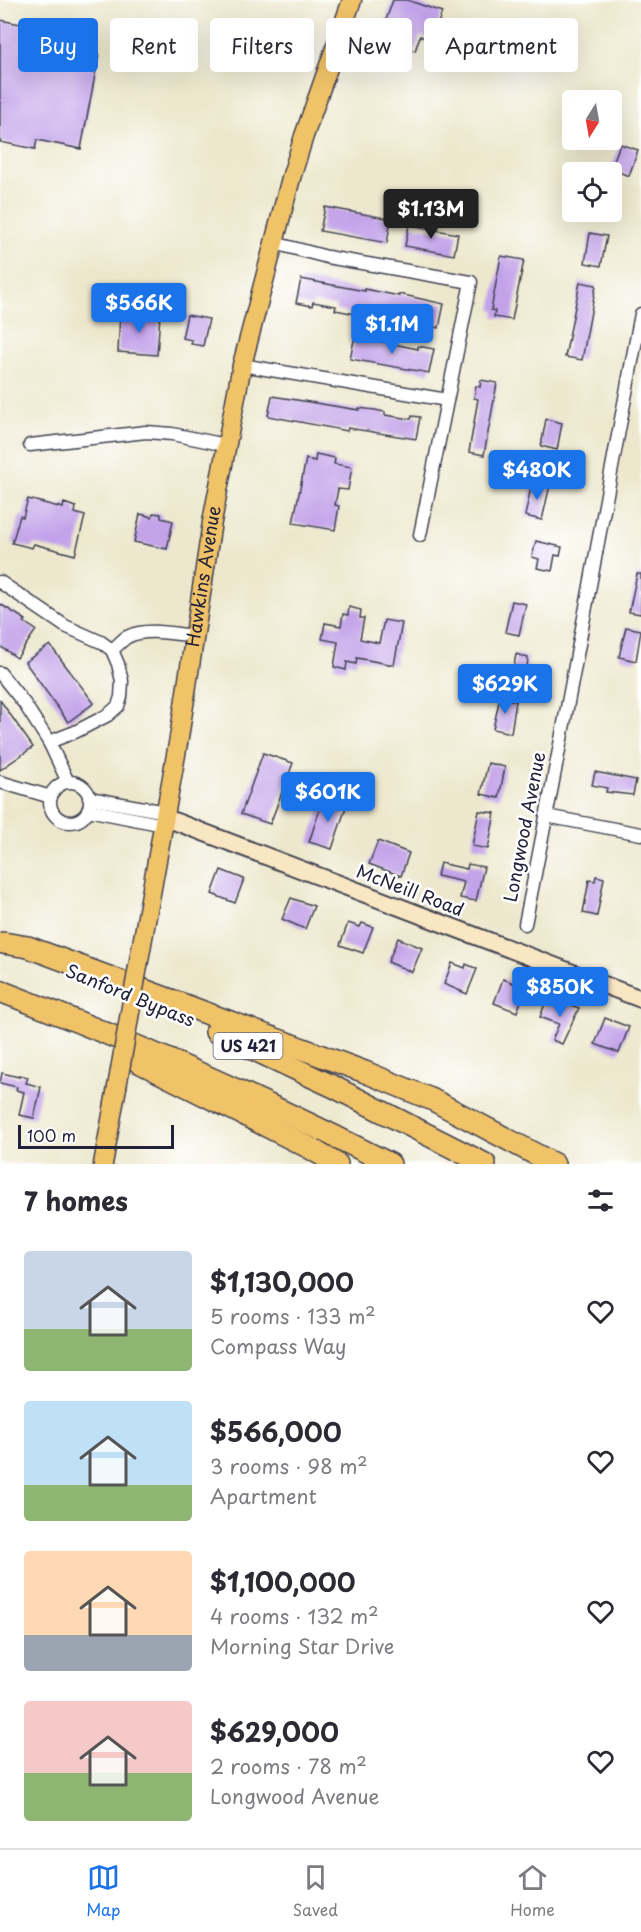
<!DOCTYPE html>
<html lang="en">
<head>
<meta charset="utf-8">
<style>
  :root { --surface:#fff; --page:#f7f7f7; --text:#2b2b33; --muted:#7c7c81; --line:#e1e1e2; --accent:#1a73e8 }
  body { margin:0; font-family:"Playpen Sans",sans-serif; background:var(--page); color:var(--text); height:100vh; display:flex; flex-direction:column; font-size:22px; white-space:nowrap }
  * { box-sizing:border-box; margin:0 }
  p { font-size:20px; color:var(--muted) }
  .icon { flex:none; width:33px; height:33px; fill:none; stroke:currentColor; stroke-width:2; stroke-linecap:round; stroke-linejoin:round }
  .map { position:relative; height:1164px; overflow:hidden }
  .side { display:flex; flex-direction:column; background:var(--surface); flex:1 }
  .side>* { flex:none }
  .guide { position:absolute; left:18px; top:18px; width:606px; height:54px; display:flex; gap:12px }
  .needle { width:39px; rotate:191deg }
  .fabs { position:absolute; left:562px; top:90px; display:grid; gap:12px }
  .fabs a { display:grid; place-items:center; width:60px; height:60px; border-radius:6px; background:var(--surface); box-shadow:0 6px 24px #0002; font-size:30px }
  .scale { position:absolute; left:18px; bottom:15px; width:156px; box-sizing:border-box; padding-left:6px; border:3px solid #22223b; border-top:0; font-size:16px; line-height:21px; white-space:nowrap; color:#22223b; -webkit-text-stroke:4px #fff; paint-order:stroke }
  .price { position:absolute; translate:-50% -51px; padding:0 14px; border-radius:6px; background:var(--accent); color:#fff; font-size:20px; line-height:39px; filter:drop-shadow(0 2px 3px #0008) }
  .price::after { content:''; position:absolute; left:50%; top:36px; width:18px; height:14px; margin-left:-9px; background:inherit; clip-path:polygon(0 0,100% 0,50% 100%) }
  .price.active { background:#222; color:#fff }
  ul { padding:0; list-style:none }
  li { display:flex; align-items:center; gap:18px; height:150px; padding:0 24px }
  li span { display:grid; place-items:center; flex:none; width:168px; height:120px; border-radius:6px; color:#555 }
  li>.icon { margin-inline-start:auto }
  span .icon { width:72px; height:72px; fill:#fffc; stroke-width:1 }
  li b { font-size:26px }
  h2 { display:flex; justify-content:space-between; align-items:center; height:72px; padding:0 24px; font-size:26px }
  .tag { padding:0 21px; border-radius:6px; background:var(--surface); box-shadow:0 6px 24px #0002; font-size:21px; line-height:54px }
  .tag.active { background:var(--accent); color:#fff }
  .menu { display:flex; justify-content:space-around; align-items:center; height:84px; border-top:2px solid var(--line); background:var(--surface); font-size:16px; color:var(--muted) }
  .menu a { display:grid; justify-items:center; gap:3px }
  .menu .active { color:var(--accent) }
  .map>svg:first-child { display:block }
  .building { fill:#c2a2e9 }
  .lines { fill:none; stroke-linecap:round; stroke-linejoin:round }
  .street-casing { stroke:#404051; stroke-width:15 }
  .secondary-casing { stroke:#404051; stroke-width:20 }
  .primary-casing { stroke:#404051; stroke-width:21 }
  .highway-casing { stroke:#404051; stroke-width:24 }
  .street { stroke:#fff; stroke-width:12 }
  .secondary { stroke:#f9e7c3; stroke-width:16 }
  .primary { stroke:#f1c369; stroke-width:18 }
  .highway { stroke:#f1c369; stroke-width:21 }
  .primary-bridge-casing { stroke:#404051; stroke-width:21; stroke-linecap:butt }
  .primary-bridge { stroke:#f1c369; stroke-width:18 }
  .labels { text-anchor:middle; stroke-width:5; stroke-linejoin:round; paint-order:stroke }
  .shield { fill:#fff; stroke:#646476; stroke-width:1.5 }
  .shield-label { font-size:16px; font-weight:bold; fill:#22223b }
  .street-label { font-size:18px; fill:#22223b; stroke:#fff }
</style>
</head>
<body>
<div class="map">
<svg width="641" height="1164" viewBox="0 0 641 1164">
  <rect width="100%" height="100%" fill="#fff"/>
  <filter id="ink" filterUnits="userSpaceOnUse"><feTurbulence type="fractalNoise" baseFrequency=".0167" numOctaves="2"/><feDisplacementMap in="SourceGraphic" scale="12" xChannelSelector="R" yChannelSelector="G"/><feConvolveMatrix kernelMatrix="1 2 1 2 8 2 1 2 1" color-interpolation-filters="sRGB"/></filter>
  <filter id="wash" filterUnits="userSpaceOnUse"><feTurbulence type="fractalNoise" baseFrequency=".008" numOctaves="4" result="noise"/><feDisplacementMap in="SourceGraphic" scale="24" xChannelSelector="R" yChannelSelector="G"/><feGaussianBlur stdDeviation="1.35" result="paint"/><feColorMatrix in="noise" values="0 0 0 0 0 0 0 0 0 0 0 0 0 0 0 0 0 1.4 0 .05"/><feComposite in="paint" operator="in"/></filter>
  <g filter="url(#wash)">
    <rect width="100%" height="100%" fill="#ede8cd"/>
    <g id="blocks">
      <g class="building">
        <polygon points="393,0 407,0 442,12 432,40 420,36 415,51 395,44 400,28 385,23"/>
        <polygon points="0,20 51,30 48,44 99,54 81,149 37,140 35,149 0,142"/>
        <polygon points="620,144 638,150 629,176 611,169"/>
        <polygon points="325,207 391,219 387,243 320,231"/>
        <polygon points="409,225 458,234 454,255 405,246"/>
        <polygon points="590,233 607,236 601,266 585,263"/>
        <polygon points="501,256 524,260 512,320 494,317 495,311 491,310"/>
        <polygon points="301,279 365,291 365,289 399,296 399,294 444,304 439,328 423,325 424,321 377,313 376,317 351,313 335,310 336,306 313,302 312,306 296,303"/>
        <polygon points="580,282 596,285 582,360 565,357"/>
        <polygon points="120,313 160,315 157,355 118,352"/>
        <polygon points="187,315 209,319 203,346 191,344 192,340 182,338"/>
        <polygon points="355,336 418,349 418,346 434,349 429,373 350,359"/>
        <polygon points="481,380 497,383 484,455 469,452 478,399 474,398 476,386 480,387"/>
        <polygon points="272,396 359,410 359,408 375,410 385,412 385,415 411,419 412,416 420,417 416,439 348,428 347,431 268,416"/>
        <polygon points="546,419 562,423 557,450 541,446"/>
        <polygon points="316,454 335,458 334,464 352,467 348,490 338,489 335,505 339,506 335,530 293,523 306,459 315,461"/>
        <polygon points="532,482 550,485 542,520 525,516"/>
        <polygon points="28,499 63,508 64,503 76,507 75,513 85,516 75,555 34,544 32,548 12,543 20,516 23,517"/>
        <polygon points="153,513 161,514 161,518 173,521 167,549 134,542 140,514 152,517"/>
        <polygon points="536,541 562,547 560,556 555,555 552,571 537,568 539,559 532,557"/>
        <polygon points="637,574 641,574 641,614 629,612"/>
        <polygon points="512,601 526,604 519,635 505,632"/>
        <polygon points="0,604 26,620 24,622 36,630 17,658 0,646"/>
        <polygon points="349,607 361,610 360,618 364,618 360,639 379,643 384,620 402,623 394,665 357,658 356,664 347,662 346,670 334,667 338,642 322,639 325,623 341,626 343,614 348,615"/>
        <polygon points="626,627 641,630 636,661 619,657"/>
        <polygon points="50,645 94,703 68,722 25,662"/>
        <polygon points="516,654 528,658 527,667 532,668 530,681 512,677"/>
        <polygon points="500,697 516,701 511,733 493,729"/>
        <polygon points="0,700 33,747 0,770"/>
        <polygon points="263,753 293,763 270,824 241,814"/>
        <polygon points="488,763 505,767 499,798 481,794"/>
        <polygon points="595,772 636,780 633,795 606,792 607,788 592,785"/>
        <polygon points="324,797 347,804 332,849 309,842"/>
        <polygon points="479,811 495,813 488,849 472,846"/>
        <polygon points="378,841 409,853 401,876 369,864"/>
        <polygon points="440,863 467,869 468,864 484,867 476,901 460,898 464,882 437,876"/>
        <polygon points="221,870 244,879 235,903 212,894"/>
        <polygon points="596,876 604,878 597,916 583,913 589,880 595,881"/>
        <polygon points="291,898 314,906 305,929 282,919"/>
        <polygon points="348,923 360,927 362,923 373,927 363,953 340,945"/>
        <polygon points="398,938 422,948 412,972 388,962"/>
        <polygon points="452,963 465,968 466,964 477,969 467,994 444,984"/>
        <polygon points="503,979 526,988 517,1012 494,1003"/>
        <polygon points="547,999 566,1007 567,1004 579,1008 562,1044 552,1040 559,1024 540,1017"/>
        <polygon points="605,1018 629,1027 619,1053 595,1044"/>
        <polygon points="2,1073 19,1077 19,1075 28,1077 26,1083 41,1087 34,1118 19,1115 24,1092 16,1090 17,1087 0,1083"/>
      </g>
    </g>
  </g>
  <g filter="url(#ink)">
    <use href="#blocks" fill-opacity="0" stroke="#404051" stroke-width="1.5"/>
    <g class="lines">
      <defs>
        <g id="street">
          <polyline points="274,243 327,257 471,282 420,535"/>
          <polyline points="242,365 447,400"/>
          <polyline points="30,445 146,432 172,434 226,445"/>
          <polyline points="0,582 65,626 101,642 112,650 118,664 122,681 121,697 118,706 108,715 75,732 49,742"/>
          <path d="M112 650C117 646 122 640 127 637 146 627 174 634 194 636"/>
          <polyline points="0,673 24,703 49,742 68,782"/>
          <polyline points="0,782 51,797"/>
          <circle cx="70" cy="802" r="20"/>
          <polyline points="89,798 166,812"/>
          <polyline points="88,810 164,825"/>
          <polyline points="546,816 641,834"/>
          <path d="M525 924C566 721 602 517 641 314"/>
        </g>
        <polyline id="secondary" points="166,818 641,999"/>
        <g id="primary">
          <path id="s1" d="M140 955 179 738 212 522 242 365 291 178 304 136 352 0"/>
          <polyline points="103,1164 117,1087"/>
        </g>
        <g id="highway">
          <polyline points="3,943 28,947 365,1072 433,1100 554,1164"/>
          <path d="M0 991C133 1042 263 1099 390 1164"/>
          <polyline points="216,1032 332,1086 485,1164"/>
          <polyline points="137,1061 308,1147 337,1164"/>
        </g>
      </defs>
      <use href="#street" class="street-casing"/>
      <use href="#secondary" class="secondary-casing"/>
      <use href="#primary" class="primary-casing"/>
      <use href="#highway" class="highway-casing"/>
      <use href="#street" class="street"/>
      <use href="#secondary" class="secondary"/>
      <use href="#primary" class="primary"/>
      <use href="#highway" class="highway"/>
      <defs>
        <polyline id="primary-bridge" points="117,1087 140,955"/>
      </defs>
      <use href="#primary-bridge" class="primary-bridge-casing"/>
      <use href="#primary-bridge" class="primary-bridge"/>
    </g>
  </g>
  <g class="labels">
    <rect class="shield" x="213.5" y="1033" width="69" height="26" rx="4.5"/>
    <g class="shield-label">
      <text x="248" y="1052">US 421</text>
    </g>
    <g class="street-label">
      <text dy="6" stroke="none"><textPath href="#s1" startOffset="384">Hawkins Avenue</textPath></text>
      <text transform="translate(525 827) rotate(-79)" y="6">Longwood Avenue</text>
      <text transform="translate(410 891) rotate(21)" y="6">McNeill Road</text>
      <text transform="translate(130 996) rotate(22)" y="6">Sanford Bypass</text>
    </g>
  </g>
</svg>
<div class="fabs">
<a><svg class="needle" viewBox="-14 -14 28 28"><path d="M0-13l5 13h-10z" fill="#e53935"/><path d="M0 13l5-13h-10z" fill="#7c7c81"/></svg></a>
<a><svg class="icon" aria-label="locate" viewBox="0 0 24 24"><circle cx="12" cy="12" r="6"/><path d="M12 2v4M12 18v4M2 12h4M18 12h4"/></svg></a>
</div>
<div class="scale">100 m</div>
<b class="price active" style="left:431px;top:240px">$1.13M</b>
<b class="price" style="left:139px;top:334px">$566K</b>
<b class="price" style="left:392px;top:355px">$1.1M</b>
<b class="price" style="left:537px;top:501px">$480K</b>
<b class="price" style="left:505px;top:715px">$629K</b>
<b class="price" style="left:328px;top:823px">$601K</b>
<b class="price" style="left:560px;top:1018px">$850K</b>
<div class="guide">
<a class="tag active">Buy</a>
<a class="tag">Rent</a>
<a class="tag">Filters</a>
<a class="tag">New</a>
<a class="tag">Apartment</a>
</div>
</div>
<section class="side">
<h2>7 homes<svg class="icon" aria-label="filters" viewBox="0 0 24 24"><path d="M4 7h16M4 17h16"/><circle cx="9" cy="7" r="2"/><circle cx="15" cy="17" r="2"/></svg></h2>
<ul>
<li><span style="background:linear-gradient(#c9d6e8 65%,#8fb573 0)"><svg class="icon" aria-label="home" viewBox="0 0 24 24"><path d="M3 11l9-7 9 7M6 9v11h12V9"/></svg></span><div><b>$1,130,000</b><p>5 rooms · 133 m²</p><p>Compass Way</p></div><svg class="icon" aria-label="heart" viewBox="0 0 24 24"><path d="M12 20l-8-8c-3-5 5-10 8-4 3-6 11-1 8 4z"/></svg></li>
<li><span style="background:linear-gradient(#bfe0f5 70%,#8fb573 0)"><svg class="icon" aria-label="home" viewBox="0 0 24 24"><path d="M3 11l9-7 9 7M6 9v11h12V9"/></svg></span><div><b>$566,000</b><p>3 rooms · 98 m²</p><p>Apartment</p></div><svg class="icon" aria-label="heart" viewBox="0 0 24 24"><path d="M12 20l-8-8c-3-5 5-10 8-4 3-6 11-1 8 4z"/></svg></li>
<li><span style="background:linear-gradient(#ffd9b3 70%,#9aa5b1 0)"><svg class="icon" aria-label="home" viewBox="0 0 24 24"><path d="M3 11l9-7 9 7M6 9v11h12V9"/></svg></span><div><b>$1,100,000</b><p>4 rooms · 132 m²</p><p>Morning Star Drive</p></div><svg class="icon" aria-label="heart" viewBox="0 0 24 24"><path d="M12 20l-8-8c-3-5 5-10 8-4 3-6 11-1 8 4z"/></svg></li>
<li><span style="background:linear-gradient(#f6c9c9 60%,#8fb573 0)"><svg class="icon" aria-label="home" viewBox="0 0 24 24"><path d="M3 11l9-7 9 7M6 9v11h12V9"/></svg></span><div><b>$629,000</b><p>2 rooms · 78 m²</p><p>Longwood Avenue</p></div><svg class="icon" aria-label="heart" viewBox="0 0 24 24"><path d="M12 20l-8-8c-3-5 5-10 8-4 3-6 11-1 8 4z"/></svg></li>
</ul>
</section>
<nav class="menu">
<a class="active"><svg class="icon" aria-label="map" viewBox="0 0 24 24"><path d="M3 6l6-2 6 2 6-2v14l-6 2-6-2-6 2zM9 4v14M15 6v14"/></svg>Map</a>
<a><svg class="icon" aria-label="saved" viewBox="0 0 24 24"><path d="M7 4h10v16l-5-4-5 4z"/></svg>Saved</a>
<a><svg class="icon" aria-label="home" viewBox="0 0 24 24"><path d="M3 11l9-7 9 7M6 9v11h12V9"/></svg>Home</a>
</nav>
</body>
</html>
